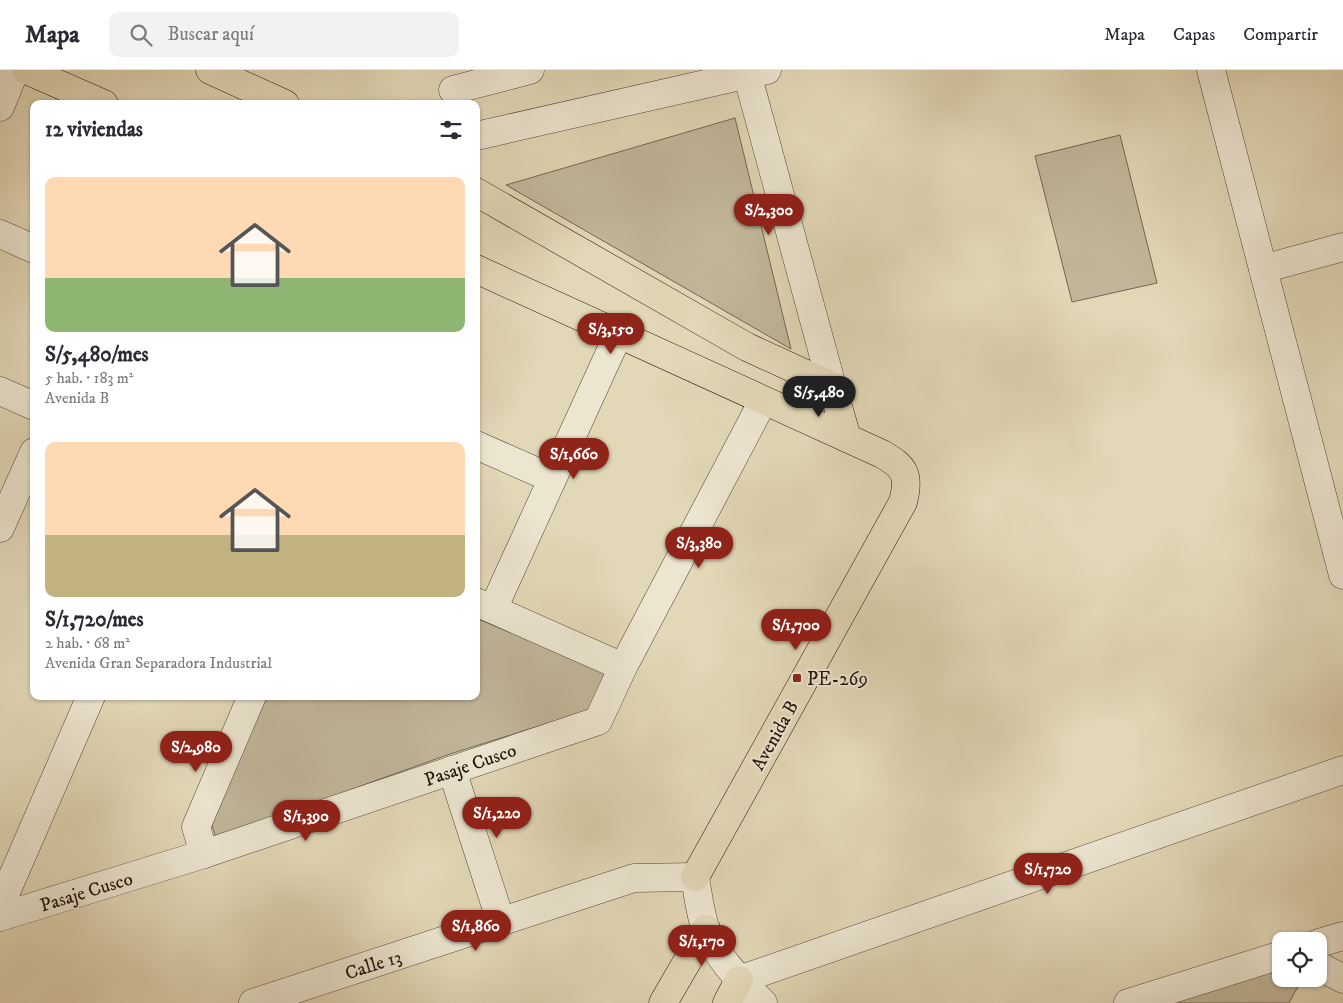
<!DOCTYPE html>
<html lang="es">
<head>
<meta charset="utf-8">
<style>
  :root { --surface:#fff; --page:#f2f2f3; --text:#2b2b33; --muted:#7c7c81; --line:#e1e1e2; --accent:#8f2418 }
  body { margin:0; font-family:"IM FELL DW Pica",serif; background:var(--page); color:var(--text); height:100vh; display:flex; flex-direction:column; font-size:19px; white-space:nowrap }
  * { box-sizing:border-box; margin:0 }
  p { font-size:16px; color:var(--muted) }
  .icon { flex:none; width:28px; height:28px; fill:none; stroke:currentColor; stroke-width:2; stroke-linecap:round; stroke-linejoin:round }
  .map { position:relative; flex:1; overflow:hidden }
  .side { position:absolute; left:30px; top:30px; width:450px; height:600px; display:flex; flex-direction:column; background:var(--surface); border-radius:10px; box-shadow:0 1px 4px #0004 }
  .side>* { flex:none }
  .fabs { position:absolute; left:1272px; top:862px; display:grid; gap:10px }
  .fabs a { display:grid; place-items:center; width:55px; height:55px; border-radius:10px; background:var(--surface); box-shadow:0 1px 4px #0004; font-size:25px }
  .price { position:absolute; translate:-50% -42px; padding:0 11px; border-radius:18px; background:var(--accent); color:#fff; font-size:16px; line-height:32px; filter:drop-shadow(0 1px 2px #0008) }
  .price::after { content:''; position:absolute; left:50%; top:30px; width:15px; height:11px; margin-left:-8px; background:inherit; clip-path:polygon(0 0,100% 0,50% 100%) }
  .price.on { background:#222; color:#fff }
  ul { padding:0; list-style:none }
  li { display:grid; align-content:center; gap:10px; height:265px; padding:0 15px }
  li span { display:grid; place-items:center; height:155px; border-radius:10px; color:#555 }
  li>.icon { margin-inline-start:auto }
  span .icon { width:90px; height:90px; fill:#fffc; stroke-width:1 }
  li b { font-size:21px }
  h2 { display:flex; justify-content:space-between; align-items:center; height:60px; padding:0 15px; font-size:21px }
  header { display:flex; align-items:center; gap:30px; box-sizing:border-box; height:70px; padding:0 25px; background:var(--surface); border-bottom:1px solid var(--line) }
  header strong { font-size:24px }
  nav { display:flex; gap:28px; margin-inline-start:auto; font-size:18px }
  .search { width:350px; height:45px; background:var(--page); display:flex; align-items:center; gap:12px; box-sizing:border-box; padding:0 18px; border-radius:10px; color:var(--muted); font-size:19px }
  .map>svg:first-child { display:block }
  .green { fill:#c1b69a; stroke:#716656 }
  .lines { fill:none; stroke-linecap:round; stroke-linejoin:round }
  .minor-casing { stroke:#51463a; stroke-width:29 }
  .major-casing { stroke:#211511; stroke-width:29 }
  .minor { stroke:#ece5d0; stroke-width:28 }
  .major { stroke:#e2d7b6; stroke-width:28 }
  .poi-dot { fill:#8f2418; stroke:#ece5d0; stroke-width:2 }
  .labels { text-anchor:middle; stroke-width:4; stroke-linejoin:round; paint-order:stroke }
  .poi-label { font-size:19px; fill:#211511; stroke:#ece5d0; text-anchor:start }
  .street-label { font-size:19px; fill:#211511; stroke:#ece5d0 }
</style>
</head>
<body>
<header>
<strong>Mapa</strong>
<div class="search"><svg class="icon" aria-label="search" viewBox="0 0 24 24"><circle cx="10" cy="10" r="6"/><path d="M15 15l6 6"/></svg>Buscar aquí</div>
<nav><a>Mapa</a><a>Capas</a><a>Compartir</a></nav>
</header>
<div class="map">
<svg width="1343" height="933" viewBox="0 0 1343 933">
  <rect width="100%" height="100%" fill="#e2d7b6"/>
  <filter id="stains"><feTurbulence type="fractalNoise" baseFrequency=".004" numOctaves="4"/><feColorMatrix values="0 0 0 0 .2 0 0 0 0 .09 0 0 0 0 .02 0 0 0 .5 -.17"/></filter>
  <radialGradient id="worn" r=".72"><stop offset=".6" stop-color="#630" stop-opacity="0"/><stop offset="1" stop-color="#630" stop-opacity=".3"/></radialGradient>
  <g class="green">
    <polygon points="735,48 791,279 506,115"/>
    <polygon points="1120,65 1157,213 1072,232 1035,86"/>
    <polygon points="476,548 606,603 590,640 450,684 216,768 210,749 264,626 476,626"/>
    <polygon points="1281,897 1281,909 1302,909 1289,933 1165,933"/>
  </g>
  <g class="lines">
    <defs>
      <g id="minor">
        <polyline points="746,0 832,316"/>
        <polyline points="1211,0 1343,505"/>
        <polyline points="453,20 530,0"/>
        <polyline points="0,37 15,0"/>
        <polyline points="476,66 767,0"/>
        <polyline points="0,164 34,179"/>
        <polyline points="1263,199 1343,177"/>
        <polyline points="0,321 34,336"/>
        <polyline points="476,375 551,408"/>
        <polyline points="0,458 34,382"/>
        <polyline points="476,532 623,597"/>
        <polyline points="493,539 618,265"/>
        <polyline points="452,700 501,852"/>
        <polyline points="204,784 196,757 252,626"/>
        <polyline points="0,836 91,626"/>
        <polyline points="0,847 204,784 598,651 623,597 763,331"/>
        <polyline points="1319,873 1343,866"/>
        <polyline points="1319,896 1343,909"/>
        <polyline points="739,910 1343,700"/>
        <path d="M253 933 634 808 695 807C698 824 700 844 706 860 718 890 741 911 763 933"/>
        <polyline points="1128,933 1281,885"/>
      </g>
      <g id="major">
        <polyline points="26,0 104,34"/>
        <polyline points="210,0 285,34"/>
        <polyline points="476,122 747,277 832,316 847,368"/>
        <path d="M476 199 882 384C905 397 910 405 903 432L695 807"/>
        <polyline points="663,933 706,859"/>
        <polyline points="727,933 739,910"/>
      </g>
    </defs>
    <use href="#minor" class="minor-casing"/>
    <use href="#major" class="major-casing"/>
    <use href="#minor" class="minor"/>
    <use href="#major" class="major"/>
  </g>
  <rect class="poi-dot" x="792" y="603" width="10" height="10" rx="2.5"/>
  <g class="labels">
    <g class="poi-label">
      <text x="807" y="615">PE-269</text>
    </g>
    <g class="street-label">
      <text transform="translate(774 665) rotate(-61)" y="7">Avenida B</text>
      <text transform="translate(470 694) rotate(-19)" y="7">Pasaje Cusco</text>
      <text transform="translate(86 821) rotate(-17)" y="7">Pasaje Cusco</text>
      <text transform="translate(373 894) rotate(-18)" y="7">Calle 13</text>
    </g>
  </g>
  <rect width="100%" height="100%" filter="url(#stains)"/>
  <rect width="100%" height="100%" fill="url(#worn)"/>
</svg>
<div class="fabs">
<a><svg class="icon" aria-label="locate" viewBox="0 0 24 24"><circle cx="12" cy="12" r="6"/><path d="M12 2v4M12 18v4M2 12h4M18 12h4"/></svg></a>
</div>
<b class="price" style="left:769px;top:166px">S/2,300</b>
<b class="price" style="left:611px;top:285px">S/3,150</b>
<b class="price on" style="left:819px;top:348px">S/5,480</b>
<b class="price" style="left:574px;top:410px">S/1,660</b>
<b class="price" style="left:699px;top:499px">S/3,380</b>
<b class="price" style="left:796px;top:581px">S/1,700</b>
<b class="price" style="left:196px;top:703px">S/2,980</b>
<b class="price" style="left:497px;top:769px">S/1,220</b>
<b class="price" style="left:306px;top:772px">S/1,390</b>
<b class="price" style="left:1048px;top:825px">S/1,720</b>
<b class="price" style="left:476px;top:882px">S/1,860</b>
<b class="price" style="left:702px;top:897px">S/1,170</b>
<section class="side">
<h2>12 viviendas<svg class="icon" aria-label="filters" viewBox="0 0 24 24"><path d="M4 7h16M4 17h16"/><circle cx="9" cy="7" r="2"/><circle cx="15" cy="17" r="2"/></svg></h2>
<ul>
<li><span style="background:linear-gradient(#ffd9b3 65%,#8fb573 0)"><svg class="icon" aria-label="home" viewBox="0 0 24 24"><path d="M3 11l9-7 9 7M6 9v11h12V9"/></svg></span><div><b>S/5,480/mes</b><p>5 hab. · 183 m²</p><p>Avenida B</p></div></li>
<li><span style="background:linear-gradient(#ffd9b3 60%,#c2b280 0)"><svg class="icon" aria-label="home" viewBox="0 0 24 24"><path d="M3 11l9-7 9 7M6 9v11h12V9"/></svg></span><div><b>S/1,720/mes</b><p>2 hab. · 68 m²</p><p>Avenida Gran Separadora Industrial</p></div></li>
</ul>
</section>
</div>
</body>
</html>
